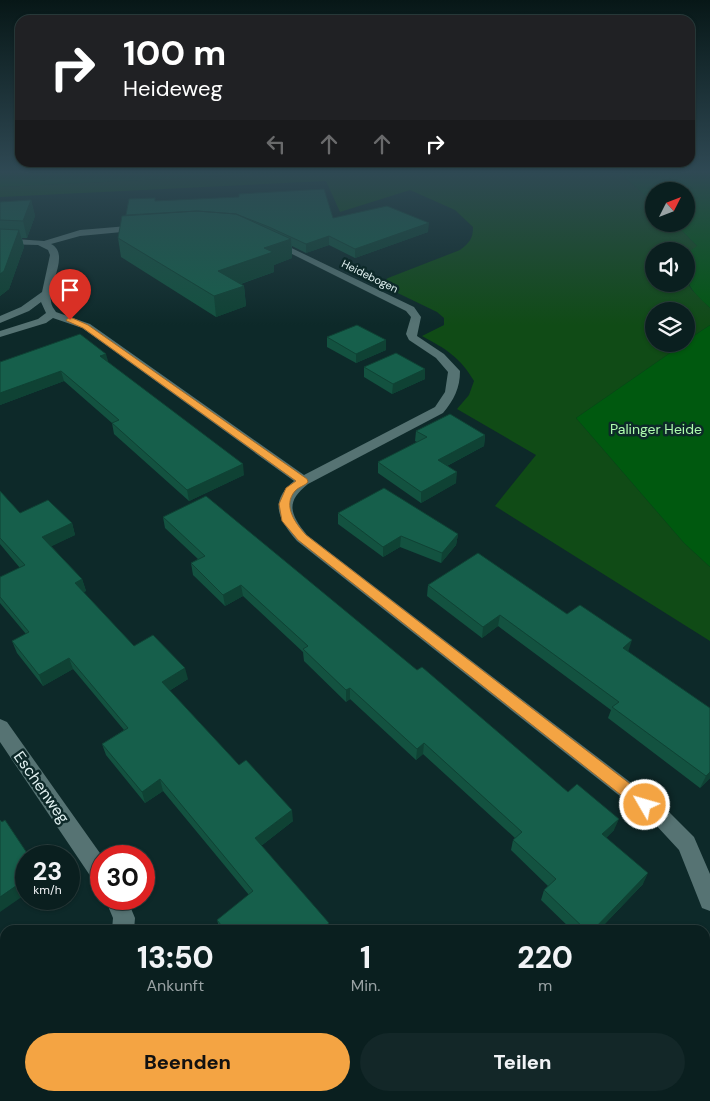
<!DOCTYPE html>
<html lang="de">
<head>
<meta charset="utf-8">
<style>
	body { margin:0; font-family:"DM Sans",sans-serif; background:#132728; color:#f1f3f6; height:100vh; display:flex; flex-direction:column; font-size:19px; white-space:nowrap }
	* { box-sizing:border-box; margin:0 }
	p { font-size:16px; color:#99a2a4 }
	.icon { flex:none; width:28px; height:28px; fill:none; stroke:currentColor; stroke-width:2; stroke-linecap:round; stroke-linejoin:round }
	.map { position:relative; flex:1; overflow:hidden }
	.sheet { position:absolute; left:0px; top:925px; width:710px; height:176px; display:flex; flex-direction:column; background:#0a1f1f; border-radius:15px 15px 0 0; box-shadow:0 1px 4px #0004,0 0 0 1px #2a3d3d }
	.sheet>* { flex:none }
	.top-card { position:absolute; left:15px; top:15px; width:680px; height:152px; border-radius:15px; box-shadow:0 1px 4px #0004,0 0 0 1px #2a3d3d; background:#202124; color:#fff; overflow:hidden }
	.needle { width:32px; rotate:48deg }
	.fabs { position:absolute; left:645px; top:182px; display:grid; gap:10px }
	.fabs a { display:grid; place-items:center; width:50px; height:50px; border-radius:50%; background:#0a1f1f; box-shadow:0 1px 4px #0004,0 0 0 1px #2a3d3d; font-size:25px }
	.speed { position:absolute; left:15px; top:845px; display:flex; gap:10px; font-size:25px; font-weight:700; text-align:center }
	.speed>* { display:grid; place-content:center; width:65px; height:65px; border-radius:50%; background:#0a1f1f; box-shadow:0 1px 4px #0004,0 0 0 1px #2a3d3d; line-height:1 }
	.speed small { font-size:12px; font-weight:400 }
	.speed .limit { border:8px solid #d22; background:#fff; color:#111 }
	.pin { position:absolute; display:grid; place-items:center; width:42px; height:42px; color:#fff; margin:-51px -21px; border-radius:50% 50% 50% 0; rotate:-45deg; box-shadow:0 0 5px #0007 }
	.pin .icon { rotate:45deg }
	.me { position:absolute; width:55px; margin:-28px; rotate:308deg; stroke-linejoin:round; filter:drop-shadow(0 0 4px #0008) }
	.turn { display:flex; align-items:center; gap:18px; height:105px; padding:0 25px; font-size:22px }
	.turn .icon { width:65px; height:65px; stroke-width:2.5 }
	.turn b { display:block; font-size:35px; line-height:42px }
	.lanes { display:flex; align-items:center; height:48px; padding:0 25px; background:#0003; justify-content:center; gap:25px; direction:ltr }
	.lanes .off { opacity:.35 }
	.eta { display:flex; justify-content:space-evenly; align-items:center; height:85px; text-align:center }
	.eta b { font-size:30px; font-weight:800; line-height:35px }
	.primary-button { display:flex; gap:10px; margin-top:auto; padding:10px 25px }
	.primary-button a { flex:1; height:58px; border-radius:30px; background:#f4a443; color:#111; font-size:20px; font-weight:800; line-height:58px; text-align:center }
	.primary-button a+a { background:#132728; color:#f1f3f6 }
	.map>svg:first-child { display:block }
</style>
</head>
<body>
<div class="map">
<svg width="710" height="1101" viewBox="0 0 710 1101">
	<rect width="100%" height="100%" fill="#0d2929"/>
	<!-- green -->
	<path fill="#104b16" d="M 326,171 L 617,171 L 654,203 L 654,224 L 675,224 L 698,247 L 686,254 L 686,251 L 654,251 L 654,284 L 686,284 L 686,281 L 692,290 L 710,308 L 710,325 L 686,341 L 686,311 L 654,311 L 654,344 L 683,344 L 576,418 L 684,543 L 710,567 L 710,641 L 495,506 L 536,455 L 457,409 L 469,395 L 474,381 C 460,357 446,349 422,336 L 444,325 L 444,318 L 437,312 L 379,284 L 388,278 L 460,250 C 469,243 473,239 473,227 L 455,210 L 410,190 L 340,212 L 326,181 L 0,197 L 0,187 Z"/>
	<!-- forest -->
	<path fill="#00590f" d="M 0,171 L 326,171 L 0,187 Z
		M 617,171 L 710,171 L 710,308 C 687,286 686,286 686,254 L 697,246 L 675,224 L 686,224 L 686,191 L 654,191 L 654,203 Z
		M 710,325 L 710,567 L 684,543 L 576,418 L 683,344 L 686,344 L 686,341 Z"/>
	<g fill="none" stroke-linecap="round" stroke-linejoin="round">
		<!-- street -->
		<path fill="#567373" fill-rule="evenodd" d="M 140,225 L 143,226 L 143,230 L 80,236 L 51,244 C 71,254 47,286 51,301 C 51,305 54,309 56,312 L 90,324 L 304,475 L 435,407 L 445,392 L 448,372 L 436,358 L 409,340 L 406,334 L 411,317 L 406,311 L 270,243 L 271,241 L 277,241 L 414,307 L 421,317 L 417,336 L 444,354 L 460,371 C 460,388 454,400 443,413 L 308,484 C 285,502 290,514 307,535 L 668,811 L 694,837 L 710,874 L 710,911 L 702,908 L 679,850 L 654,823 L 297,541 C 279,520 268,502 294,481 L 82,328 L 53,318 L 46,323 L 0,337 L 0,331 L 38,319 L 46,313 L 41,302 L 29,311 L 0,323 L 0,316 L 21,307 L 42,292 L 50,255 L 48,250 L 38,245 L 0,244 L 0,238 L 44,241 L 80,230 Z
			M 0,719 L 7,722 L 102,856 L 101,883 L 93,880 L 0,742 Z
			M 105,899 L 127,899 L 135,918 L 134,930 L 112,930 L 113,918 Z
			M 0,986 L 5,986 L 5,1010 L 0,1010 Z
			M 177,1096 L 204,1096 L 206,1101 L 179,1101 Z"/>
	</g>
	<!-- wall -->
	<path fill="#135240" d="M 31,200 L 35,216 L 27,238 L 22,238 L 24,247 L 9,289 L 0,296 L 0,202 Z
		M 155,201 L 333,218 L 428,232 L 355,258 L 329,245 L 306,253 L 292,246 L 292,258 L 274,265 L 274,272 L 241,284 L 244,286 L 246,306 L 216,317 L 121,257 L 118,238 L 126,215 Z
		M 327,337 L 386,350 L 356,363 L 327,347 Z
		M 0,362 L 108,362 L 244,475 L 189,501 L 114,434 L 112,423 L 64,381 L 0,405 Z
		M 364,367 L 425,369 L 425,379 L 392,394 L 364,377 Z
		M 416,431 L 485,435 L 484,446 L 447,466 L 456,483 L 421,503 L 378,473 L 378,462 L 417,442 L 415,441 Z
		M 0,491 L 20,513 L 72,523 L 75,535 L 51,546 L 82,579 L 86,591 L 83,592 L 134,646 L 188,679 L 169,691 L 239,765 L 293,821 L 261,846 L 329,930 L 220,930 L 217,920 L 249,895 L 163,791 L 145,803 L 106,755 L 102,744 L 124,730 L 73,669 L 43,686 L 17,653 L 12,641 L 26,634 L 0,603 L 0,577 L 20,568 L 0,544 Z
		M 338,513 L 458,534 L 456,545 L 441,563 L 400,547 L 383,557 L 338,524 Z
		M 163,517 L 417,670 L 614,830 L 606,838 L 643,884 L 599,930 L 572,930 L 541,900 L 544,890 L 548,886 L 511,850 L 513,840 L 515,838 L 423,754 L 416,760 L 350,699 L 346,702 L 304,661 L 303,652 L 243,596 L 225,606 L 193,575 L 191,563 L 198,559 L 165,528 Z
		M 428,585 L 567,614 L 628,651 L 710,778 L 700,788 L 608,718 L 611,710 L 498,626 L 482,638 L 427,596 Z
		M 498,1096 L 600,1096 L 600,1101 L 498,1101 Z
		M 681,1096 L 705,1096 L 710,1101 L 682,1101 Z
		M 331,1098 L 432,1101 L 331,1101 Z"/>
	<!-- shaded-wall -->
	<path fill="#0f4234" d="M 31,200 L 35,216 L 27,238 L 23,221 Z
		M 429,223 L 428,232 L 355,258 L 355,249 Z
		M 19,230 L 24,247 L 9,289 L 0,296 L 0,274 Z
		M 329,236 L 329,245 L 306,253 L 306,244 Z
		M 291,239 L 292,258 L 274,265 L 274,272 L 220,291 L 218,271 L 264,248 Z
		M 244,286 L 246,306 L 216,317 L 214,296 Z
		M 386,340 L 386,350 L 356,363 L 356,354 Z
		M 106,354 L 109,364 L 100,356 Z
		M 425,369 L 425,379 L 392,394 L 393,384 Z
		M 61,371 L 64,381 L 0,405 L 0,393 Z
		M 485,435 L 484,446 L 437,471 L 438,460 Z
		M 243,464 L 244,475 L 189,501 L 187,490 Z
		M 457,472 L 456,483 L 421,503 L 421,492 Z
		M 72,523 L 75,535 L 46,549 L 42,537 Z
		M 458,534 L 456,545 L 441,563 L 442,553 Z
		M 401,536 L 400,547 L 383,557 L 383,547 Z
		M 82,579 L 86,591 L 78,595 L 75,583 Z
		M 241,585 L 243,596 L 225,606 L 223,595 Z
		M 500,615 L 498,626 L 482,638 L 483,627 Z
		M 632,640 L 628,652 L 623,648 Z
		M 69,658 L 73,669 L 43,686 L 39,675 Z
		M 185,668 L 188,679 L 164,694 L 162,682 Z
		M 350,688 L 350,699 L 346,702 L 346,690 Z
		M 424,743 L 423,754 L 416,760 L 417,749 Z
		M 710,772 L 710,778 L 700,788 L 706,776 Z
		M 160,779 L 163,791 L 145,803 L 142,792 Z
		M 292,810 L 293,821 L 257,849 L 255,838 Z
		M 619,819 L 614,830 L 598,845 L 602,834 Z
		M 648,873 L 643,884 L 599,930 L 593,930 Z
		M 26,879 L 26,894 L 0,912 L 0,897 Z
		M 329,923 L 329,930 L 321,930 Z
		M 59,1096 L 68,1096 L 67,1101 L 58,1101 Z"/>
	<!-- building -->
	<path fill="#165f4b" stroke="#0f4234" d="M 324,189 L 333,218 L 387,206 L 429,223 L 355,249 L 329,236 L 306,244 L 269,227 L 236,214 L 197,211 L 126,215 L 129,199 L 155,198 L 155,201 L 239,197 L 239,194 Z
		M 31,200 L 23,221 L 0,220 L 0,202 Z
		M 197,211 L 236,214 L 291,239 L 264,248 L 273,252 L 218,271 L 244,286 L 214,296 L 118,238 L 122,216 Z
		M 0,229 L 19,230 L 4,271 L 0,274 Z
		M 357,325 L 386,340 L 356,354 L 327,337 Z
		M 80,334 L 106,354 L 100,356 L 243,464 L 187,490 L 112,423 L 119,420 L 61,371 L 0,393 L 0,362 Z
		M 396,353 L 425,369 L 393,384 L 364,367 Z
		M 450,414 L 485,435 L 438,460 L 457,472 L 421,492 L 378,462 L 427,437 L 416,431 Z
		M 384,488 L 458,534 L 442,553 L 401,536 L 383,547 L 338,513 Z
		M 0,491 L 20,513 L 48,500 L 72,523 L 42,537 L 82,579 L 75,583 L 134,646 L 153,635 L 185,668 L 162,682 L 239,765 L 246,760 L 292,810 L 255,838 L 329,923 L 321,930 L 225,930 L 217,920 L 253,891 L 160,779 L 142,792 L 102,744 L 128,728 L 69,658 L 39,675 L 12,641 L 29,632 L 0,597 L 0,577 L 25,565 L 0,538 Z
		M 206,496 L 417,670 L 422,667 L 568,792 L 577,784 L 619,819 L 602,834 L 648,873 L 593,930 L 586,930 L 544,890 L 556,879 L 513,840 L 522,832 L 424,743 L 417,749 L 350,688 L 346,690 L 303,649 L 308,646 L 241,585 L 223,595 L 191,563 L 205,556 L 163,517 Z
		M 478,553 L 567,614 L 580,605 L 632,640 L 623,648 L 710,708 L 710,772 L 706,776 L 612,707 L 619,702 L 500,615 L 483,627 L 428,585 Z
		M 0,820 L 2,822 L 5,820 L 29,856 L 26,856 L 26,879 L 0,897 Z
		M 705,1046 L 710,1047 L 710,1101 L 690,1101 L 689,1096 L 705,1096 Z
		M 0,1070 L 5,1071 L 5,1096 L 59,1096 L 58,1101 L 0,1101 Z
		M 331,1096 L 432,1096 L 432,1101 L 353,1101 L 331,1098 Z
		M 501,1096 L 600,1096 L 600,1101 L 501,1101 Z"/>
	<!-- sky -->
	<linearGradient id="sky" x2="0" y2="1"><stop stop-color="#071717"/><stop offset="0.53" stop-color="#2f4954"/><stop offset="1" stop-color="#2f4954" stop-opacity="0"/></linearGradient>
	<rect width="710" height="325" fill="url(#sky)"/>
	<!-- route -->
	<path fill="#f4a443" stroke="#9f6b2c" d="M 70,317 L 88,325 L 307,479 L 308,482 C 305,486 298,487 295,491 C 282,506 296,524 306,535 L 651,800 L 653,805 L 651,810 L 645,812 L 640,810 L 298,540 L 282,521 L 279,504 L 286,488 L 296,481 L 83,328 L 67,321 L 66,320 Z"/>
	<g text-anchor="middle" stroke-width="5" stroke-linejoin="round" paint-order="stroke">
		<!-- far-street labels -->
		<g font-size="11" fill="#e1f1f1" stroke="#0d2929">
			<text transform="translate(370 276) rotate(26)" y="4">Heidebogen</text>
		</g>
		<!-- park labels -->
		<g font-size="14" fill="#affbae" stroke="#0d2929">
			<text x="656" y="434">Palinger Heide</text>
		</g>
		<!-- near-street labels -->
		<g font-size="16" fill="#e1f1f1" stroke="#0d2929">
			<text transform="translate(42 787) rotate(55)" y="6">Eschenweg</text>
		</g>
	</g>
</svg>
<div class="fabs">
<a><svg class="needle" viewBox="-14 -14 28 28"><path d="M0-13l5 13h-10z" fill="#e53935"/><path d="M0 13l5-13h-10z" fill="#99a2a4"/></svg></a>
<a><svg class="icon" aria-label="sound" viewBox="0 0 24 24"><path d="M4 9h4l5-4v14l-5-4H4zM17 9q2 3 0 6"/></svg></a>
<a><svg class="icon" aria-label="layers" viewBox="0 0 24 24"><path d="M12 4l9 5-9 5-9-5zM3 14l9 5 9-5"/></svg></a>
</div>
<div class="speed"><div>23<small>km/h</small></div><div class="limit">30</div></div>
<div class="pin" style="left:70px;top:320px;background:#d93025"><svg class="icon" aria-label="arrive" viewBox="0 0 24 24"><path d="M6 21V4h12l-3 4 3 4H6"/></svg></div>
<svg class="me" style="left:645px;top:805px" viewBox="-20 -20 40 40"><circle r="17" fill="#f4a443" stroke="#fff" stroke-width="3"/><path d="M0-11L8 9 0 5-8 9z" fill="#fff"/></svg>
<div class="top-card">
<div class="turn"><svg class="icon" aria-label="right" viewBox="0 0 24 24"><path d="M7 20v-9h11M14 6l5 5-5 5"/></svg><div><b>100 m</b>Heideweg</div></div>
<div class="lanes"><svg class="icon off" aria-label="left" viewBox="0 0 24 24"><path d="M17 20v-9H6M10 6l-5 5 5 5"/></svg><svg class="icon off" aria-label="ahead" viewBox="0 0 24 24"><path d="M12 20V5M6 11l6-6 6 6"/></svg><svg class="icon off" aria-label="ahead" viewBox="0 0 24 24"><path d="M12 20V5M6 11l6-6 6 6"/></svg><svg class="icon" aria-label="right" viewBox="0 0 24 24"><path d="M7 20v-9h11M14 6l5 5-5 5"/></svg></div>
</div>
<section class="sheet">
<div class="eta">
<div><b>13:50</b><p>Ankunft</p></div>
<div><b>1</b><p>Min.</p></div>
<div><b>220</b><p>m</p></div>
</div>
<div class="primary-button"><a>Beenden</a><a>Teilen</a></div>
</section>
</div>
</body>
</html>
